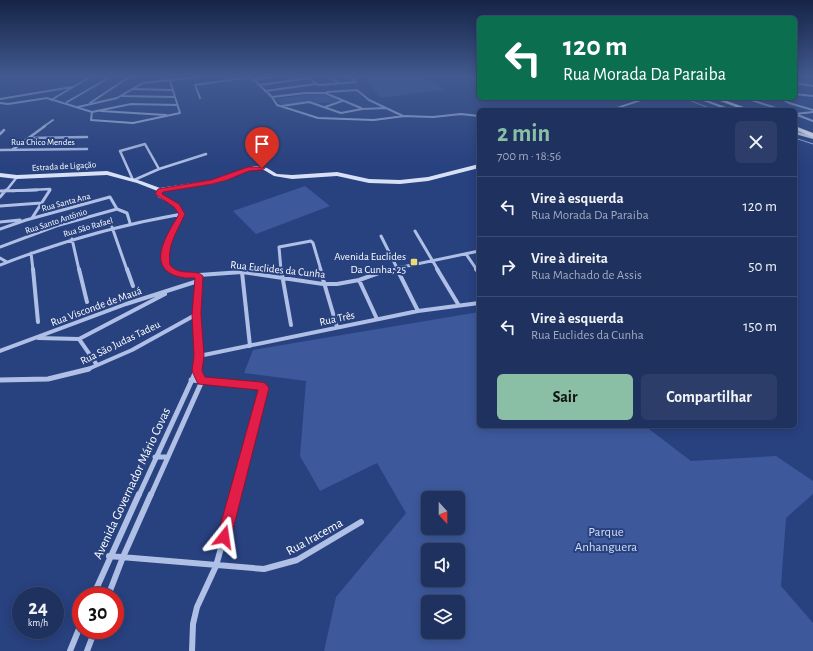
<!DOCTYPE html>
<html lang="pt">
<head>
<meta charset="utf-8">
<style>
	body { margin:0; font-family:"Alegreya Sans",sans-serif; background:#2b3d68; color:#f1f3f6; height:100vh; display:flex; flex-direction:column; font-size:15px; white-space:nowrap }
	* { box-sizing:border-box; margin:0 }
	p { font-size:13px; color:#a1a9bd }
	.icon { flex:none; width:22px; height:22px; fill:none; stroke:currentColor; stroke-width:2; stroke-linecap:round; stroke-linejoin:round }
	.map { position:relative; flex:1; overflow:hidden }
	.drawer { position:absolute; left:477px; top:108px; width:320px; height:320px; display:flex; flex-direction:column; background:#1e315f; border-radius:6px; box-shadow:0 2px 10px #0003,0 0 0 1px #3c4c74 }
	.drawer>* { flex:none }
	.banner { position:absolute; left:477px; top:16px; width:320px; height:84px; border-radius:6px; box-shadow:0 2px 10px #0003,0 0 0 1px #3c4c74; background:#0b6e4f; color:#fff; overflow:hidden }
	.needle { width:26px; rotate:159deg }
	.tools { position:absolute; left:421px; top:491px; display:grid; gap:8px }
	.tools a { display:grid; place-items:center; width:44px; height:44px; border-radius:6px; background:#1e315f; box-shadow:0 2px 10px #0003,0 0 0 1px #3c4c74; font-size:20px }
	.speed { position:absolute; left:12px; top:587px; display:flex; gap:8px; font-size:20px; font-weight:700; text-align:center }
	.speed>* { display:grid; place-content:center; width:52px; height:52px; border-radius:50%; background:#1e315f; box-shadow:0 2px 10px #0003,0 0 0 1px #3c4c74; line-height:1 }
	.speed small { font-size:10px; font-weight:400 }
	.speed .limit { border:6px solid #d22; background:#fff; color:#111 }
	.pin { position:absolute; display:grid; place-items:center; width:34px; height:34px; color:#fff; margin:-41px -17px; border-radius:50% 50% 50% 0; rotate:-45deg; box-shadow:0 0 4px #0007 }
	.pin .icon { rotate:45deg }
	.me { position:absolute; width:44px; margin:-22px; rotate:15deg; stroke-linejoin:round; filter:drop-shadow(0 0 3px #0008) }
	.turn { display:flex; align-items:center; gap:14px; height:84px; padding:0 20px; font-size:18px }
	.turn .icon { width:52px; height:52px; stroke-width:2.5 }
	.turn b { display:block; font-size:28px; line-height:34px }
	.round { display:grid; place-items:center; flex:none; width:42px; height:42px; border-radius:6px; background:#2b3d68 }
	.overview { display:flex; align-items:center; justify-content:space-between; height:68px; padding:0 20px }
	h1 { font-size:24px; font-weight:700; line-height:30px; color:#8abfa5 }
	.button { display:flex; gap:8px; margin-top:auto; padding:8px 20px }
	.button a { flex:1; height:46px; border-radius:6px; background:#8abfa5; color:#111; font-size:16px; font-weight:700; line-height:46px; text-align:center }
	.button a+a { background:#2b3d68; color:#f1f3f6 }
	ul { padding:0; list-style:none }
	li { display:flex; align-items:center; gap:12px; height:60px; padding:0 20px; border-top:1px solid #3c4c74 }
	li div { flex:1 }
	li b { display:block; font-size:15px }
	li em { font-style:normal }
	.map>svg:first-child { display:block }
</style>
</head>
<body>
<div class="map">
<svg width="813" height="651" viewBox="0 0 813 651">
	<rect width="100%" height="100%" fill="#28417f"/>
	<!-- green -->
	<path fill="#3d599c" fill-rule="evenodd" d="M 360,76 L 419,76 L 445,89 L 381,98 L 366,80 Z
		M 323,94 L 338,100 L 331,103 C 324,101 322,104 316,103 C 304,102 294,103 282,105 L 276,99 L 304,95 Z
		M 305,186 L 330,206 L 256,234 L 233,211 Z
		M 479,312 L 479,426 L 645,426 L 691,461 L 776,456 L 813,481 L 813,494 L 786,518 L 781,586 L 813,623 L 813,651 L 324,651 L 336,597 L 406,513 L 377,463 L 320,491 L 300,456 L 306,381 L 244,373 L 253,350 ZM 428,498 L 458,498 L 458,528 L 428,528 ZM 428,550 L 458,550 L 458,580 L 428,580 ZM 428,602 L 458,602 L 458,632 L 428,632 Z"/>
	<g fill="none" stroke-linecap="round" stroke-linejoin="round">
		<!-- stream -->
		<path stroke="#a4b8e5" stroke-width="1" d="M 684,98 L 714,110
			M 795,138 L 813,144"/>
		<!-- street-far5 -->
		<path stroke="#afbfe5" stroke-width="2" d="M 250,76 L 272,97 L 277,105 L 318,118 L 374,120 L 404,116 L 433,117 L 461,114 L 479,116
			M 329,76 L 338,83
			M 349,76 L 356,82
			M 70,77 L 75,76
			M 309,77 L 316,84 L 320,85 L 356,82
			M 253,80 L 280,76
			M 795,83 L 813,86
			M 259,85 L 310,78
			M 132,89 L 173,90
			M 265,91 L 316,84
			M 327,92 L 357,90 L 369,100 L 403,116
			M 795,94 L 813,96
			M 122,96 L 175,97
			M 272,97 L 305,93 L 325,93 L 361,108
			M 200,98 L 195,85 L 251,77
			M 745,98 L 782,110
			M 780,98 L 789,103 L 813,110
			M 0,99 L 72,87
			M 51,100 L 92,76
			M 67,102 L 112,76
			M 0,103 L 8,104 L 47,98 L 92,112 L 91,120 L 133,123 L 180,113 L 170,81
			M 90,103 L 126,79 L 138,76
			M 282,106 L 309,102 L 341,113 L 362,109 L 386,108
			M 78,107 L 117,98 L 143,83 L 207,76
			M 325,107 L 342,101
			M 101,111 L 166,115
			M 92,112 L 131,104 L 177,105
			M 795,114 L 813,121
			M 795,114 L 813,112
			M 43,127 L 53,120"/>
		<!-- street-far4 -->
		<path stroke="#afbfe5" stroke-width="2.5" d="M 0,134 L 4,130
			M 29,138 L 87,137
			M 0,150 L 87,149
			M 12,150 L 45,126
			M 133,180 L 120,151 L 145,144 L 159,169 L 206,154
			M 134,180 L 159,169
			M 6,191 L 17,177
			M 12,191 L 50,189 L 49,191"/>
		<!-- street-far3 -->
		<path stroke="#afbfe5" stroke-width="3" d="M 160,190 L 159,196 L 176,205 L 182,214 C 174,233 159,248 168,269 L 170,270
			M 0,191 L 37,190
			M 0,197 L 6,190
			M 0,206 L 41,203
			M 32,218 L 50,190
			M 0,222 L 20,220
			M 112,227 L 127,270
			M 0,229 L 26,220 L 110,197 L 117,209 L 127,213 L 130,223
			M 415,231 L 438,270
			M 381,236 L 398,270
			M 72,239 L 79,270
			M 0,247 L 56,226 L 117,209
			M 31,253 L 33,270
			M 466,254 L 477,270
			M 0,258 L 7,262
			M 0,265 C 59,242 119,225 182,214
			M 281,270 L 279,247 L 311,241 L 313,243 L 321,270
			M 388,270 L 479,251"/>
		<!-- street-far2 -->
		<path stroke="#afbfe5" stroke-width="4" d="M 33,269 L 38,322
			M 79,269 L 87,302
			M 127,269 L 133,286
			M 168,269 L 185,276 L 242,272 L 323,284 L 337,284 L 359,280 L 390,269
			M 281,269 L 291,325
			M 320,269 L 337,327
			M 397,269 L 418,311
			M 437,269 L 458,304
			M 476,269 L 479,273
			M 242,272 L 250,346
			M 359,280 L 377,319
			M 38,338 L 79,339 L 165,294
			M 79,339 L 97,365
			M 0,351 L 126,304 L 198,281
			M 199,356 L 418,311 L 479,303
			M 86,370 L 132,350 L 197,314
			M 197,370 L 199,356 L 197,314 L 199,276"/>
		<!-- street-far1 -->
		<path stroke="#afbfe5" stroke-width="5" d="M 0,380 L 48,379 L 89,369
			M 191,380 L 261,386 L 264,390 L 235,495
			M 155,457 L 167,457
			M 139,495 L 197,369
			M 151,495 L 202,381 L 197,371"/>
		<!-- street -->
		<path stroke="#afbfe5" stroke-width="6" d="M 109,556 L 264,569 L 297,560 L 361,522
			M 93,596 L 139,494
			M 108,596 L 123,557 L 151,494
			M 70,651 L 81,624
			M 87,651 L 95,630
			M 192,651 L 193,624 L 197,607 L 216,566 L 236,494"/>
		<!-- secondary -->
		<path fill="#d8e0f5" fill-rule="evenodd" d="M 644,98 L 650,98 L 614,110 L 608,110 Z
			M 695,98 L 701,98 L 734,110 L 728,110 Z
			M 795,131 L 813,136 L 813,139 L 795,134 Z
			M 479,164 L 479,168 L 428,181 L 400,184 L 369,183 L 337,176 L 292,179 L 274,176 L 264,170 L 249,170 L 227,180 L 212,184 L 160,192 L 137,183 L 107,175 L 17,179 L 0,177 L 0,173 L 17,175 L 107,171 L 141,181 L 160,188 L 212,180 L 223,178 L 246,168 L 256,166 L 267,168 L 277,174 L 292,175 L 337,172 L 369,179 L 400,180 L 428,177 Z"/>
		<!-- highway -->
		<path fill="#fff" fill-rule="evenodd" d="M 712,98 L 719,98 L 752,110 L 744,110 Z
			M 795,126 L 813,133 L 813,137 L 795,130 Z"/>
	</g>
	<!-- sky -->
	<linearGradient id="sky" x2="0" y2="1"><stop stop-color="#162446"/><stop offset="0.46" stop-color="#425a90"/><stop offset="1" stop-color="#425a90" stop-opacity="0"/></linearGradient>
	<rect width="813" height="167" fill="url(#sky)"/>
	<!-- route -->
	<path fill="#e11d48" stroke="#92132f" d="M 248,167 L 262,167 L 265,168 L 262,170 L 249,171 L 227,180 L 212,184 L 163,192 L 162,194 L 179,204 L 185,214 C 177,232 167,245 170,265 C 180,277 195,268 203,276 L 201,314 L 204,356 L 202,371 L 205,377 L 261,382 L 265,383 L 269,388 L 231,537 L 229,542 L 224,544 L 219,542 L 217,537 L 258,390 L 198,384 L 192,371 L 194,356 L 192,314 L 195,278 C 189,278 182,278 176,276 C 145,265 169,232 179,214 L 174,207 L 155,194 L 158,189 L 211,180 Z"/>
	<!-- markers -->
	<rect fill="#ecdc76" stroke="#28417f" stroke-width="1.5" x="410" y="258" width="8" height="8" rx="2"/>
	<g text-anchor="middle" stroke-width="4" stroke-linejoin="round" paint-order="stroke">
		<!-- far-street labels -->
		<g font-size="9" fill="#fff" stroke="#28417f">
			<text x="43" y="145">Rua Chico Mendes</text>
			<text transform="translate(64 166) rotate(-3)" y="3">Estrada de Ligação</text>
			<text transform="translate(66 202) rotate(-15)" y="3">Rua Santa Ana</text>
			<text transform="translate(56 221) rotate(-18)" y="3">Rua Santo Antônio</text>
			<text transform="translate(88 227) rotate(-16)" y="3">Rua São Rafael</text>
		</g>
		<!-- poi labels -->
		<g font-size="11" fill="#fff" stroke="#28417f" text-anchor="end">
			<text x="406" y="260">Avenida Euclides<tspan x="406" dy="13">Da Cunha, 25</tspan></text>
		</g>
		<!-- street labels -->
		<g font-size="11" fill="#fff" stroke="#28417f">
			<text transform="translate(278 269) rotate(6)" y="4">Rua Euclides da Cunha</text>
			<text transform="translate(96 306) rotate(-20)" y="4">Rua Visconde de Mauá</text>
			<text transform="translate(337 318) rotate(-12)" y="4">Rua Três</text>
			<text transform="translate(120 342) rotate(-26)" y="4">Rua São Judas Tadeu</text>
		</g>
		<!-- near-street labels -->
		<g font-size="13" fill="#fff" stroke="#28417f">
			<text transform="translate(131 483) rotate(-65)" y="5">Avenida Governador Mário Covas</text>
			<text transform="translate(314 536) rotate(-29)" y="5">Rua Iracema</text>
		</g>
		<!-- near-park labels -->
		<g font-size="13" fill="#d2dcf4" stroke="#28417f">
			<text x="606" y="536">Parque<tspan x="606" dy="15">Anhanguera</tspan></text>
		</g>
	</g>
</svg>
<div class="tools">
<a><svg class="needle" viewBox="-14 -14 28 28"><path d="M0-13l5 13h-10z" fill="#e53935"/><path d="M0 13l5-13h-10z" fill="#a1a9bd"/></svg></a>
<a><svg class="icon" aria-label="sound" viewBox="0 0 24 24"><path d="M4 9h4l5-4v14l-5-4H4zM17 9q2 3 0 6"/></svg></a>
<a><svg class="icon" aria-label="layers" viewBox="0 0 24 24"><path d="M12 4l9 5-9 5-9-5zM3 14l9 5 9-5"/></svg></a>
</div>
<div class="speed"><div>24<small>km/h</small></div><div class="limit">30</div></div>
<div class="pin" style="left:262px;top:168px;background:#d93025"><svg class="icon" aria-label="arrive" viewBox="0 0 24 24"><path d="M6 21V4h12l-3 4 3 4H6"/></svg></div>
<svg class="me" style="left:224px;top:537px" viewBox="-20 -20 40 40"><path d="M0-17L14 15 0 8-14 15z" fill="#e11d48" stroke="#fff" stroke-width="4"/></svg>
<div class="banner">
<div class="turn"><svg class="icon" aria-label="left" viewBox="0 0 24 24"><path d="M17 20v-9H6M10 6l-5 5 5 5"/></svg><div><b>120 m</b>Rua Morada Da Paraiba</div></div>
</div>
<section class="drawer">
<div class="overview"><div><h1>2 min</h1><p>700 m · 18:56</p></div><a class="round"><svg class="icon" aria-label="close" viewBox="0 0 24 24"><path d="M6 6l12 12M18 6L6 18"/></svg></a></div>
<ul>
<li><svg class="icon" aria-label="left" viewBox="0 0 24 24"><path d="M17 20v-9H6M10 6l-5 5 5 5"/></svg><div><b>Vire à esquerda</b><p>Rua Morada Da Paraiba</p></div><em>120 m</em></li>
<li><svg class="icon" aria-label="right" viewBox="0 0 24 24"><path d="M7 20v-9h11M14 6l5 5-5 5"/></svg><div><b>Vire à direita</b><p>Rua Machado de Assis</p></div><em>50 m</em></li>
<li><svg class="icon" aria-label="left" viewBox="0 0 24 24"><path d="M17 20v-9H6M10 6l-5 5 5 5"/></svg><div><b>Vire à esquerda</b><p>Rua Euclides da Cunha</p></div><em>150 m</em></li>
</ul>
<div class="button"><a>Sair</a><a>Compartilhar</a></div>
</section>
</div>
</body>
</html>
